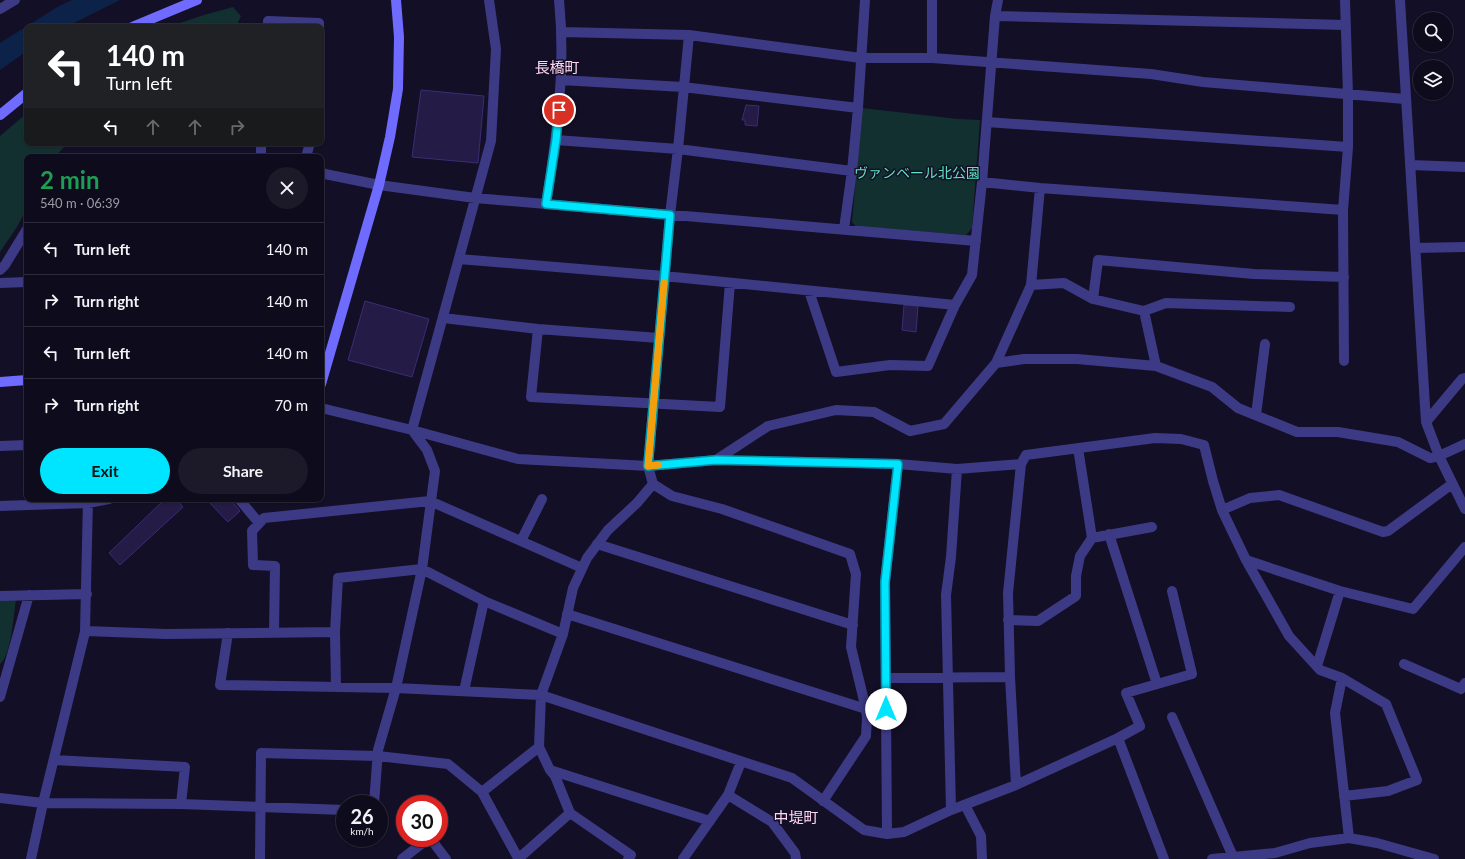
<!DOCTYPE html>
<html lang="en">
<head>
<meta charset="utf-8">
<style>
	body { margin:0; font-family:Lato,"Noto Sans JP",sans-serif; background:#1c1929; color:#f1f3f6; height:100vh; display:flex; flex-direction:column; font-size:15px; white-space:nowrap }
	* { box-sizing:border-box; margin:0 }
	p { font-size:13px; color:#9b9ba3 }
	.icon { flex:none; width:22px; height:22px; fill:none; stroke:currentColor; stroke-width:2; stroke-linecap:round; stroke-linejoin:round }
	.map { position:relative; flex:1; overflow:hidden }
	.sheet { position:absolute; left:24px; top:154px; width:300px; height:348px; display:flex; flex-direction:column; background:#0e0b1c; border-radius:8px; box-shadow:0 1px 3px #0004,0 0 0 1px #2e2b3b }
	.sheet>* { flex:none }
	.hud { position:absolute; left:24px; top:24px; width:300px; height:122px; border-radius:8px; box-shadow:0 1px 3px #0004,0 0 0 1px #2e2b3b; background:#202124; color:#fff; overflow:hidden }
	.buttons { position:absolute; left:1413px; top:12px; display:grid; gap:8px }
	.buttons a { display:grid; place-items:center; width:40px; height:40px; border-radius:50%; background:#0e0b1c; box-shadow:0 1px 3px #0004,0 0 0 1px #2e2b3b; font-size:20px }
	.speed { position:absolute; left:336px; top:795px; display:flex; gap:8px; font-size:20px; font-weight:700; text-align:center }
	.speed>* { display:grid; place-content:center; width:52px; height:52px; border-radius:50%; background:#0e0b1c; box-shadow:0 1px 3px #0004,0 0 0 1px #2e2b3b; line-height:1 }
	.speed small { font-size:10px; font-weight:400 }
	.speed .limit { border:6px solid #d22; background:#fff; color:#111 }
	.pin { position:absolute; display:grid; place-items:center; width:34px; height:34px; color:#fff; margin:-17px; border:2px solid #fff; border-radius:50%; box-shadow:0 1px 4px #0007 }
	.me { position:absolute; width:44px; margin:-22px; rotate:0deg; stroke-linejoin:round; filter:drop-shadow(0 0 3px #0008) }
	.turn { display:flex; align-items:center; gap:14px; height:84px; padding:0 16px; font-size:18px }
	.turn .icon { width:52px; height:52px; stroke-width:2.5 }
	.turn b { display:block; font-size:28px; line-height:34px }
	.lanes { display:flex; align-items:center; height:38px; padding:0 16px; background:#0003; justify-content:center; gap:20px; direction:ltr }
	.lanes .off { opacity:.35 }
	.round { display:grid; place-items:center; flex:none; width:42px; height:42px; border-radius:21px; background:#1c1929 }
	.head { display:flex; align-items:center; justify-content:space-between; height:68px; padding:0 16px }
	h1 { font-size:24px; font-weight:700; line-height:30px; color:#1e9e55 }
	.cta { display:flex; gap:8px; margin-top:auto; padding:8px 16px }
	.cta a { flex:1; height:46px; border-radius:24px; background:#00e5ff; color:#111; font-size:16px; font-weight:700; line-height:46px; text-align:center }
	.cta a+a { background:#1c1929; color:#f1f3f6 }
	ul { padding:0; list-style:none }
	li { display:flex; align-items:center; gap:12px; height:52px; padding:0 16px; border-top:1px solid #2e2b3b }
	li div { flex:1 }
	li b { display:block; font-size:15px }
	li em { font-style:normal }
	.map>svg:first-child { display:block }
</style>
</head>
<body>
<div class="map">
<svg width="1465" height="859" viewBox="0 0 1465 859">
	<rect width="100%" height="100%" fill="#130f26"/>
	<!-- green -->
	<path fill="#12302f" d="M 233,7 L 241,16 L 236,27 L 168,27 L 204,15 Z
		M 862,108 L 958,119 L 980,120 L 972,228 L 966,235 L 866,227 L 856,227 L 852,222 Z
		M 27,113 L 27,143 L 69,143 L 62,149 L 56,157 L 27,157 L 27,208 L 17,227 L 0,252 L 0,136 Z
		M 0,599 L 16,599 C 14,613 11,657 0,664 Z"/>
	<!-- water -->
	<path fill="#0c2248" d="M 72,0 L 120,0 L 66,27 L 27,27 L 27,51 L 0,70 L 0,43 L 59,6 Z"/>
	<!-- building -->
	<path fill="#241b47" stroke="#3b2d73" d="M 421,90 L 484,96 L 478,163 L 412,157 Z
		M 746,105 L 759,106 L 757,126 L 745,125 L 745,120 L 742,120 Z
		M 365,301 L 429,319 L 412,377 L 348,360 Z
		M 904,305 L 918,306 L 916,332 L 902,330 Z
		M 165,499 L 176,499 L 183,507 L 120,565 L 109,553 Z
		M 206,499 L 230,499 L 240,511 L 228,522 Z"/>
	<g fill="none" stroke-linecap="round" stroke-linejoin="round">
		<!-- street -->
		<path stroke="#3d3a85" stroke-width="10" d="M 1400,0 L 1426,422 L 1439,456 L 1465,444
			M 0,9 L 15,0
			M 995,16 L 1345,25
			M 268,27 L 268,21 L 319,23 L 319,27
			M 562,32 L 689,35 L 861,58 L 932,58 L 1151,74 L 1203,82 L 1405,99
			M 689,35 L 678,149 L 670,215 L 648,466 L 653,484 L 672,496 L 722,509 L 850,554 L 856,574 L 851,647 L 866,709 L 867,718 L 866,736 L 823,801
			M 932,58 L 932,0
			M 561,80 L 683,87 L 858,108
			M 987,122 L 1348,147
			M 556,140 L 678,149 L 852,171
			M 261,157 L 261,143
			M 306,157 L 310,143
			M 1410,165 L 1465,167
			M 321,172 L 325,174 L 379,185 L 475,198 L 976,241
			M 982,182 L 1040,188 L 1343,210
			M 546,204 C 557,136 566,69 559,0
			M 844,229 L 852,171 L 858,108 L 865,0
			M 1415,248 L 1465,247
			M 459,259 L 664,276 L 955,305
			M 0,270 L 5,265 L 27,229
			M 0,283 L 27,282
			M 1031,285 L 1040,188
			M 809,291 L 836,372 L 890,365 L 928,366 L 955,305 L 972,275 L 982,182 L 995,16 L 998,0
			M 1093,299 L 1098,260 L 1254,274 L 1344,277
			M 1144,311 L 1166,303 L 1290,307
			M 443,318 L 538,329 L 659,338
			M 538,329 L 531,397 L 720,407 L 730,283
			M 1344,361 L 1343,210 L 1348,147 L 1348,95 L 1345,0
			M 996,363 L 1024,359 L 1077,359 L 1156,366
			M 321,408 L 412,430 L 518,459 L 648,466 L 716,460 L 768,426 L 836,410 L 874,412 L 910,431 L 944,424 L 996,363 L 1031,285 L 1064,283 L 1093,299 L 1144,311 L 1156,366 L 1212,387 L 1238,408 L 1297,432 L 1338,432 L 1398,442 L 1430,458 L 1439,456 L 1465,509
			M 1256,415 L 1265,344
			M 1426,422 L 1462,379 L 1465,378
			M 0,446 L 27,445
			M 1078,448 L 1092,538 L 1152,527
			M 716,460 L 898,464 L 957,469 L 1021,464
			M 239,499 L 259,523
			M 0,506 L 88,503 L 109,499
			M 1222,510 L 1250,498 L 1279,495 L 1383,532 L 1388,531 L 1452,484
			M 1109,534 L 1157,684
			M 521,541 L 542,499
			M 597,544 L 853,625
			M 1246,560 L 1340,591 L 1413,609 L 1465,547
			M 0,596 L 87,594
			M 567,614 L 866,709
			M 1008,620 L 1038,621 L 1076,596 L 1076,576 L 1080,556 L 1092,538
			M 86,631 L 166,634 L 335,632 L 338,578 L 422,569 L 484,601 L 563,634
			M 335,632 L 336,687
			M 228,633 L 220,685 L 396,688 L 541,695 L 792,778 L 864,830 L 887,834 L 904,832 L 951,810 L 1016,785 L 1118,738 L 1164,859
			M 274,633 L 275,566 L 253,565 L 252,531 L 264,518 L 430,501 L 582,568
			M 1404,664 L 1461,689 L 1465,683
			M 1317,666 L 1340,591
			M 886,678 L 1010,677
			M 1342,678 L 1386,704 L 1417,780 L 1388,791 L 1344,796
			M 464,691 L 484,601
			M 0,697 L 29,595
			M 1172,717 L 1234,859
			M 1118,738 L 1140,726 L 1126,693 L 1192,674 L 1172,591
			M 54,760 L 185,767 L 181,804
			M 741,762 L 728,795 L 772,822 L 795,853 L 796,859
			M 550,770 L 710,821
			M 1016,785 L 1010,677 L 1008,593 L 1021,464 L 1026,455 L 1155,438 L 1181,439 L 1204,445 L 1213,481 L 1222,510 L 1246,560 L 1289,636 L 1320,670 L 1342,678 L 1335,713 L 1349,838
			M 482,792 L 539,747
			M 0,798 L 43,803 L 181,804 L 345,810
			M 374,804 L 378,750 L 396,688 L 422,569 L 435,471 L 427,450 L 412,430 L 491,141 L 496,49 L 489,0
			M 965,805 L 981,836 L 982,859
			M 951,810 L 946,595 L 951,557 L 957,469
			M 570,813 L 631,855 L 628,859
			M 887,834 L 885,582 L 898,464
			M 430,838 L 446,859
			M 31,859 L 43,803 L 85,632 L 88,499
			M 260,859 L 261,753 L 378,756 L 448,764 L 482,792 L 518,858
			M 402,859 L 429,838
			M 518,859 L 570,813 L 555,776 L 550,770 L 539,747 L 541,695 L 563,634 L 573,588 L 587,558 L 608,530 L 637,503 L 653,484
			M 683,859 L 728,795
			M 1212,859 L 1275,853 L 1310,843 L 1349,838 L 1377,843 L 1434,859"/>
		<!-- secondary -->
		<path stroke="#6f6bff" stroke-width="10" d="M 132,27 L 197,0
			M 0,115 L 27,93
			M 0,382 L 27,380
			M 321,384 L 379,185 L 390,137 L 398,89 L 399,37 L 396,0"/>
	</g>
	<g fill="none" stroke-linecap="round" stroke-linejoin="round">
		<!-- route casing -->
		<g stroke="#0095a6" stroke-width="10">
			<path id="route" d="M 559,110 L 556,140 L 546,204 L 670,215 L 648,466 L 716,460 L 898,464 L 885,582 L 886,709"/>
		</g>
		<!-- route -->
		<use href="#route" stroke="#00e5ff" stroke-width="7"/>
		<!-- slow -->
		<path stroke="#f59e0b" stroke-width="7" d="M 658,465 L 648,466 L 664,283"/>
	</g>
	<g text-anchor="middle" stroke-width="3" stroke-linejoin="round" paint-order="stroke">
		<!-- park labels -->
		<g font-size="14" fill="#5fe0c0" stroke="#130f26">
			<text x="917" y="178">ヴァンベール北公園</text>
		</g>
		<!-- neighbourhood labels -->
		<g font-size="15" fill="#ffd6f0" stroke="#130f26">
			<text x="557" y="73">長橋町</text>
			<text x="796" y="823">中堤町</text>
		</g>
	</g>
</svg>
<div class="buttons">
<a><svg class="icon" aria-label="search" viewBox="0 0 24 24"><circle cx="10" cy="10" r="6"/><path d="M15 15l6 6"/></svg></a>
<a><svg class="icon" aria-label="layers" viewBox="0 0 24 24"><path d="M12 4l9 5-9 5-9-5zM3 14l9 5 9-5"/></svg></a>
</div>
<div class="speed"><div>26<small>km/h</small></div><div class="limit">30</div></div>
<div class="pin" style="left:559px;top:110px;background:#d93025"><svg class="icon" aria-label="arrive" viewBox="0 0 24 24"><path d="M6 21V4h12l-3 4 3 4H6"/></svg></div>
<svg class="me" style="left:886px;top:709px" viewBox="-20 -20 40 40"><circle r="19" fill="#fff"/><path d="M0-13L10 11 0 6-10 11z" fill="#00e5ff"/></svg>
<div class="hud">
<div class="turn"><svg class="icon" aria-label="left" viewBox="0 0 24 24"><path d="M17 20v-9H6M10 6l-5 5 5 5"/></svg><div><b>140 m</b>Turn left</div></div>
<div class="lanes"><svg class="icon" aria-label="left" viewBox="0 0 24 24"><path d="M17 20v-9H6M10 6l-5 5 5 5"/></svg><svg class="icon off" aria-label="ahead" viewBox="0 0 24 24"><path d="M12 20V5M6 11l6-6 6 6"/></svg><svg class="icon off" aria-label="ahead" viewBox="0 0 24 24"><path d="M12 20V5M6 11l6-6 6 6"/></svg><svg class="icon off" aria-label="right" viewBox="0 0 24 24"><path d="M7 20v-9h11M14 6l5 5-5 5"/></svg></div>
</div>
<section class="sheet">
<div class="head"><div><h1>2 min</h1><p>540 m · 06:39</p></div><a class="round"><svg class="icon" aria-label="close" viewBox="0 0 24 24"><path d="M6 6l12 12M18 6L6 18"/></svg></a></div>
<ul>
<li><svg class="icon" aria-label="left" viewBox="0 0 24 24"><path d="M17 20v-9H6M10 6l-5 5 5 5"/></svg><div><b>Turn left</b></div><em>140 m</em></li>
<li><svg class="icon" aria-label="right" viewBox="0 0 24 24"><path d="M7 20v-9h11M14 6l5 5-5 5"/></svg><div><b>Turn right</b></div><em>140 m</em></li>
<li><svg class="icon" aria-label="left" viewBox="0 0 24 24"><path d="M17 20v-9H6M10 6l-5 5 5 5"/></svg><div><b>Turn left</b></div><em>140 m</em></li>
<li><svg class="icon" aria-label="right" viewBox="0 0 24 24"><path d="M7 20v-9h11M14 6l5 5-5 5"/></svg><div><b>Turn right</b></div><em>70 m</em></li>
</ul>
<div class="cta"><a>Exit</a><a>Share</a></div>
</section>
</div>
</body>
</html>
